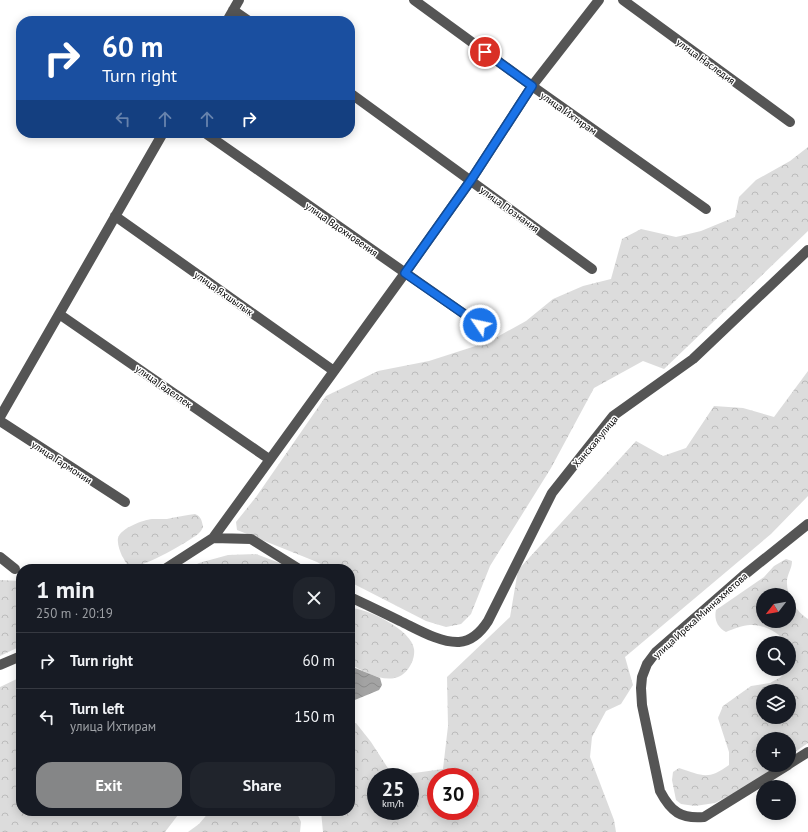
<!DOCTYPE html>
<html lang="en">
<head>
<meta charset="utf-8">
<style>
	body { margin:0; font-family:"PT Sans",sans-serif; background:#20242c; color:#f1f3f6; height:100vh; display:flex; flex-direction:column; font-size:15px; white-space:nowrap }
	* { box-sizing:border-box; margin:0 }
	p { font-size:13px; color:#9ea1a6 }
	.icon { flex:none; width:22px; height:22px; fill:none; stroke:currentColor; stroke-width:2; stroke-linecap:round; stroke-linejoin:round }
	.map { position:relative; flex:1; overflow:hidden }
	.details { position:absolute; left:16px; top:564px; width:339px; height:252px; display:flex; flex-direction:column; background:#171b24; border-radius:16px; box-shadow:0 2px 10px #0003 }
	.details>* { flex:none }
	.banner { position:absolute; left:16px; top:16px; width:339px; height:122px; border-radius:16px; box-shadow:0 2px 10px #0003; background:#1a4fa0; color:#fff; overflow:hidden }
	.needle { width:26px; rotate:239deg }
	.fabs { position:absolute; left:756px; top:588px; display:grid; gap:8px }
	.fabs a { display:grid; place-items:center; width:40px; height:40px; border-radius:50%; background:#171b24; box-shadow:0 2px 10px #0003; font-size:20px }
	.speed { position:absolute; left:367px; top:768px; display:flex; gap:8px; font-size:20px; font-weight:700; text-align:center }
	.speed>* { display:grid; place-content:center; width:52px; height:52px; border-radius:50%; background:#171b24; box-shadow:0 2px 10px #0003; line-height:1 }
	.speed small { font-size:10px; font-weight:400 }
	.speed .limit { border:6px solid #d22; background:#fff; color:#111 }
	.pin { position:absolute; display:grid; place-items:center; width:34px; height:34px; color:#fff; margin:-17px; border:2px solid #fff; border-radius:50%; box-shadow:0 1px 4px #0007 }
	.me { position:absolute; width:44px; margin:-22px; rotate:304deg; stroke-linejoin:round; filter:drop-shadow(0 0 3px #0008) }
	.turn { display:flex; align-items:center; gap:14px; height:84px; padding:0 20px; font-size:18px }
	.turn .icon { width:52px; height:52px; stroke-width:2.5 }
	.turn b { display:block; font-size:28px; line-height:34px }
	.lanes { display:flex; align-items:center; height:38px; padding:0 20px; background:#0003; justify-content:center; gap:20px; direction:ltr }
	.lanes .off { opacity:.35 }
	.round { display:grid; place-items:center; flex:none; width:42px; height:42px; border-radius:16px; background:#20242c }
	.summary { display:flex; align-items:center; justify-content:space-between; height:68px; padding:0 20px }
	h1 { font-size:24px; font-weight:700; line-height:30px }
	.action { display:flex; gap:8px; margin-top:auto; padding:8px 20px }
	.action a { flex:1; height:46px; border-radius:16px; background:#858687; color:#fff; font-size:16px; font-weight:700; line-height:46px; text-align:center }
	.action a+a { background:#20242c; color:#f1f3f6 }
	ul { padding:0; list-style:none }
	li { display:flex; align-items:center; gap:12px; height:56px; padding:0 20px; border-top:1px solid #363941 }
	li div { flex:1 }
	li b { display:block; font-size:15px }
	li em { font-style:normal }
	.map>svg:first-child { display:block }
</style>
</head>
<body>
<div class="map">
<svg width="808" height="832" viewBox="0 0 808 832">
	<defs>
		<pattern id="forest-crowns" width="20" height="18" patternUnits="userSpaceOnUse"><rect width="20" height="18" fill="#dcdcdc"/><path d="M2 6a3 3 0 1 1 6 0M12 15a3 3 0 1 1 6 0" fill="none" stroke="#bbb"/></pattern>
		<pattern id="water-waves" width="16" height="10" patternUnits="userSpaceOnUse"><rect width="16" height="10" fill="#a3a3a3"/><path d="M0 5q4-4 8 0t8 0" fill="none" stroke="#8b8b8b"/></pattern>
	</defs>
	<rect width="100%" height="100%" fill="#fff"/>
	<!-- forest -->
	<path fill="url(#forest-crowns)" fill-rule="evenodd" d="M 808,147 L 808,231 L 664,369 L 643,361 L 594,388 L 551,468 L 490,566 L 471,614 L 461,624 L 446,627 L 426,621 L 350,582 L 350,569 L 329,569 L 317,562 L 237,530 L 236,522 L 256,497 L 326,396 L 378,371 L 429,361 L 488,342 L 526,321 L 553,299 L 583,286 L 611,279 L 622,239 L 641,229 L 676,237 L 701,231 L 735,217 L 739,197 L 756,180 L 790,161 Z
		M 808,371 L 808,496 L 771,534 L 625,657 L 633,685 L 621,704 L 606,711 L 592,737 L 590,757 L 614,820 L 616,832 L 323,832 L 321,811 L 350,811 L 350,724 L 356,723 L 371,742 L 393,776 L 443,769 L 448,726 L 447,677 L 510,617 L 518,570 L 636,441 L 663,456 L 686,448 L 714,406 L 743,408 L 774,417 ZM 376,777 L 410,777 L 410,811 L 376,811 ZM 436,777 L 470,777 L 470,811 L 436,811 Z
		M 195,514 C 201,516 202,521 203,527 C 202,530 200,532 198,534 C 188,542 143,568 132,566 C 126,566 125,560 122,556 C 120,551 117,544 118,538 C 121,528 143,520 152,519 C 157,519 162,519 167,519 C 176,517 186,515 195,514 Z
		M 256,554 L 285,565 L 288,569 L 187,569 L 199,563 L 228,555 Z
		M 786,559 L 792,561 C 792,568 788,573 787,580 C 786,595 795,611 808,619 L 808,743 L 789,756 L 789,739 L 763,739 L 763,765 L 777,765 L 751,784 L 727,797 L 715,803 L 695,806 L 681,804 L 676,800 L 672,780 L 673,772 L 679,768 C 702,775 707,781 729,765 L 729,752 L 718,718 L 723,706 L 751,686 L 770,683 L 781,677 L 785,669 L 789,669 L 789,643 L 786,643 C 779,632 763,624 750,625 C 743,625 733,629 726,632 C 717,627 714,619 716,610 L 764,577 L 774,566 ZM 763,595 L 789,595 L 789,621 L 763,621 ZM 763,691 L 789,691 L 789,717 L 763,717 Z
		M 0,580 L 21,581 L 21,646 L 0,656 Z
		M 350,608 C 367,608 412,630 414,649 C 415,656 412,664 408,669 C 393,689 367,673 350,664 Z
		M 21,677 L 21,811 L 181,811 L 165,832 L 0,832 L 0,687 Z
		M 210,811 L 296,811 L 301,822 L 300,832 L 188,832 L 199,824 Z"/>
	<!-- water -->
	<path fill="url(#water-waves)" d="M 350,666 L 380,678 L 382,685 L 379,690 L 350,702 Z"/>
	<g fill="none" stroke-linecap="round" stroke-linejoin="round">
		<!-- minor -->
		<path stroke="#555" stroke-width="10" d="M 414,0 L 532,86 L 706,209
			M 623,0 L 790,122
			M 233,10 L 249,21
			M 227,21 L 239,0
			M 350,93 L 592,269
			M 205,133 L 480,325
			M 115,216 L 334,371
			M 59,314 L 269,459
			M 0,417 L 163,133
			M 0,421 L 125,502
			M 213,538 L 405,273 L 471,180 L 532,86 L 599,0
			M 0,557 L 15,569
			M 165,569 L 213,538 L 251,539 L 299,569
			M 350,597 C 367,605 384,613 400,621 C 417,629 440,643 459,642 C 472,641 481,632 488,621 L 552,493 L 613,416 L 693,359 L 808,250
			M 0,665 L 21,656
			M 789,764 L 808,752
			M 788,765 L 704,817 C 681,819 671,812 660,791 L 642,705 L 641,688 L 642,677 L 647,664 L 656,652 L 743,576 L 808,524"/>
	</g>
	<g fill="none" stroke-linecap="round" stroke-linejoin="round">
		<!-- route casing -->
		<g stroke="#114b97" stroke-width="10">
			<path id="route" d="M 480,325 L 405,273 L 471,180 L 532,86 L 485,52"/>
		</g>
		<!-- route -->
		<use href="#route" stroke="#1a73e8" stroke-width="7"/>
	</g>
	<g text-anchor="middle" stroke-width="3" stroke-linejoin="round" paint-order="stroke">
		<!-- street labels -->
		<g font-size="10" fill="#000" stroke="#fff">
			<text transform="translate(706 61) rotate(36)" y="4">улица Наследия</text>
			<text transform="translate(569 113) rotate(35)" y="4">улица Ихтирам</text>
			<text transform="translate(510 209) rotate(36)" y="4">улица Познания</text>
			<text transform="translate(342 229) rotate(35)" y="4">улица Вдохновения</text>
			<text transform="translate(224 293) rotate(35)" y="4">улица Яхшылык</text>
			<text transform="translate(164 386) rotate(35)" y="4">улица Гаделлек</text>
			<text transform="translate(595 441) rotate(-50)" y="4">Ханская улица</text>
			<text transform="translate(62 462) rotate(33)" y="4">улица Гармонии</text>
			<text transform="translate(700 615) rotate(-42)" y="4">улица Ирека Миннахметова</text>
		</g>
	</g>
</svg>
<div class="fabs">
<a><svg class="needle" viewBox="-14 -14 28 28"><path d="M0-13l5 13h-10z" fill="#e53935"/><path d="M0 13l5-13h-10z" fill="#9ea1a6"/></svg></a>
<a><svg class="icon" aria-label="search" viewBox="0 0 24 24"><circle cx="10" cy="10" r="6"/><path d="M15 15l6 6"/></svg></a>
<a><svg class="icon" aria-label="layers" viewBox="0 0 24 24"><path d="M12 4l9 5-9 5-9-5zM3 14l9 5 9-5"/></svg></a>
<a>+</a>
<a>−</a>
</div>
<div class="speed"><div>25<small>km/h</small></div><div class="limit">30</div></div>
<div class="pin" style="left:485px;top:52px;background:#d93025"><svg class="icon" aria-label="arrive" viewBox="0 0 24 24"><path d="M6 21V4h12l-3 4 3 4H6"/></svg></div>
<svg class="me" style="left:480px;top:325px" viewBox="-20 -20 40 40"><circle r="17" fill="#1a73e8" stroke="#fff" stroke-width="3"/><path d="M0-11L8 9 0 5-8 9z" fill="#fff"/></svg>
<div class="banner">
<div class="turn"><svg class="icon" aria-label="right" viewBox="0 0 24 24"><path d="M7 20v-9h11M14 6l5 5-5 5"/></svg><div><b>60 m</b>Turn right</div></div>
<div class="lanes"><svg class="icon off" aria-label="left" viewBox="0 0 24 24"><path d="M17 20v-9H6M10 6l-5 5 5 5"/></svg><svg class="icon off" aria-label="ahead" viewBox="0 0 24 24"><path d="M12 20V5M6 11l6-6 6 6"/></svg><svg class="icon off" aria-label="ahead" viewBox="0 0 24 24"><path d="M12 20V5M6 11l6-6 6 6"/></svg><svg class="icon" aria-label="right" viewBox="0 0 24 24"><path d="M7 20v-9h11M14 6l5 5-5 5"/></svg></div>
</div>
<section class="details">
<div class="summary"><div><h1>1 min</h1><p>250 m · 20:19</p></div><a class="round"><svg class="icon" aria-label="close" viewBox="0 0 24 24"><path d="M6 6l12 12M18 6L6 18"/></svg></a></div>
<ul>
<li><svg class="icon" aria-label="right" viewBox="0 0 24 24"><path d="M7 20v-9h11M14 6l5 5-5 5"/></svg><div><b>Turn right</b></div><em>60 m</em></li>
<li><svg class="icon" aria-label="left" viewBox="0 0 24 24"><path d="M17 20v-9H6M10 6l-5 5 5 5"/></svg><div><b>Turn left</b><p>улица Ихтирам</p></div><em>150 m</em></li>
</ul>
<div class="action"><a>Exit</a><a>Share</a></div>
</section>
</div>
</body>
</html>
